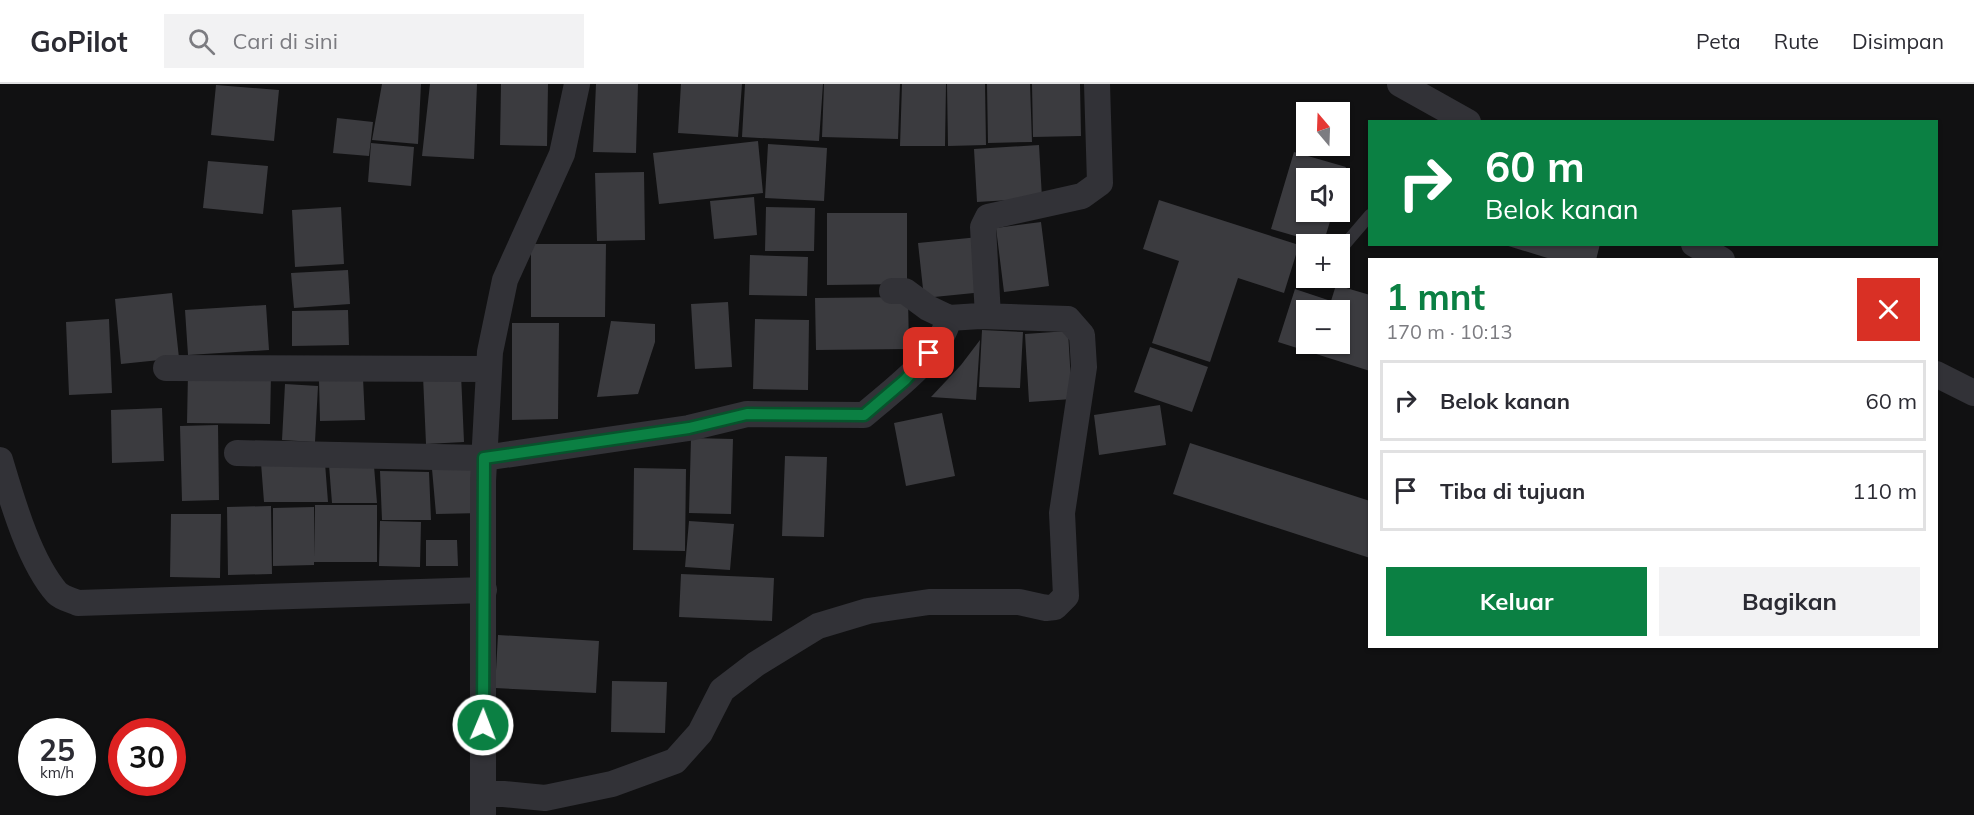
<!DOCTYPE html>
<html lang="id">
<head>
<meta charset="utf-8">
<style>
	body { margin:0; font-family:Mulish,sans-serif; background:#f2f2f3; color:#2b2b33; height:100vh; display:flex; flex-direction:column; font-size:22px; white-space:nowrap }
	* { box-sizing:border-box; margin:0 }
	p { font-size:20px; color:#7c7c81 }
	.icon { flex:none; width:33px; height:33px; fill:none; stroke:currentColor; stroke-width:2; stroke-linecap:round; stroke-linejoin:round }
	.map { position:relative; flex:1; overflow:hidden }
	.details { position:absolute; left:1368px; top:174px; width:570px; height:390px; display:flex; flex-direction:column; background:#fff; border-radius:0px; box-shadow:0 2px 4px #0004 }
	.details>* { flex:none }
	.top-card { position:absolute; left:1368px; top:36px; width:570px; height:126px; border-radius:0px; box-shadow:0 2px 4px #0004; background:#0b8043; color:#fff; overflow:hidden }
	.needle { width:39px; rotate:341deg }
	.buttons { position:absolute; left:1296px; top:18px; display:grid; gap:12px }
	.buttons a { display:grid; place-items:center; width:54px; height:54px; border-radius:0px; background:#fff; box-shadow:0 2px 4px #0004; font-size:30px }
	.speed { position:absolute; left:18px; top:634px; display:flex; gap:12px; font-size:30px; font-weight:700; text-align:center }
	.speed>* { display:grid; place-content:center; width:78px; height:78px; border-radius:50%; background:#fff; box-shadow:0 2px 4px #0004; line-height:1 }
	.speed small { font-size:15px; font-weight:400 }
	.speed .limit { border:9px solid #d22; background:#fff; color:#111 }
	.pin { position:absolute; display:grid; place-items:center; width:51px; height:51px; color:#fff; margin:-26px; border-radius:12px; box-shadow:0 3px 9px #0006 }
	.me { position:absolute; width:66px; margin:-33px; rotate:1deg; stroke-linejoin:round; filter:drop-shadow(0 0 4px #0008) }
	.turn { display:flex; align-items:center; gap:21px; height:126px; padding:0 18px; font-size:27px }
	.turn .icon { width:78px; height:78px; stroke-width:2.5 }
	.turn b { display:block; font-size:42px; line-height:51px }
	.round { display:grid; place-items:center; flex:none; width:63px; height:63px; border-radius:0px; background:#f2f2f3 }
	.summary { display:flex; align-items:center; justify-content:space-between; height:102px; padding:0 18px }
	h1 { font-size:36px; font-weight:700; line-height:45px; color:#0b8043 }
	.cta { display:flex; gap:12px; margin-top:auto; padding:12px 18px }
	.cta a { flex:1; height:69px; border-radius:0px; background:#0b8043; color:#fff; font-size:24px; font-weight:700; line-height:69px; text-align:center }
	.cta a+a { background:#f2f2f3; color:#2b2b33 }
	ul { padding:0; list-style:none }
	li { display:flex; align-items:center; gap:18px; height:81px; margin:0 12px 9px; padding:0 6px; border:3px solid #e1e1e2; border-radius:0px }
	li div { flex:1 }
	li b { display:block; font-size:22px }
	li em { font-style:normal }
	header { display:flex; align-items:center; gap:36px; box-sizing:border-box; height:84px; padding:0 30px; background:#fff; border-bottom:2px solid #e1e1e2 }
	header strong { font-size:28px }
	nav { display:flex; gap:33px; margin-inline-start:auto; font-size:21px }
	.search { width:420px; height:54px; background:#f2f2f3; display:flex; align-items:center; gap:15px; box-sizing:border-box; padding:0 21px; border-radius:0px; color:#7c7c81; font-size:22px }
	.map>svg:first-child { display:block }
</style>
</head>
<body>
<header>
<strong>GoPilot</strong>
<div class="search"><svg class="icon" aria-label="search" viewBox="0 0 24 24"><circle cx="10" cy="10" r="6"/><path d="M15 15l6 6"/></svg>Cari di sini</div>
<nav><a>Peta</a><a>Rute</a><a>Disimpan</a></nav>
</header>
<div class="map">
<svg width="1974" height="731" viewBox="0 0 1974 731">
	<rect width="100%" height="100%" fill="#111112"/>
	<!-- building -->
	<path fill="#3b3b3f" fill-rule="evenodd" d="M 382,0 L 421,0 L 418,60 L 372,56 Z
		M 430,0 L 477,0 L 474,75 L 422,72 Z
		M 501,0 L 548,0 L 547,62 L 500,61 Z
		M 596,0 L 638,0 L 636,69 L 593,68 Z
		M 681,0 L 742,0 L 738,53 L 678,49 Z
		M 745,0 L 823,0 L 819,57 L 742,53 Z
		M 824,0 L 900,0 L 898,55 L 822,53 Z
		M 902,0 L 946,0 L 945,62 L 900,62 Z
		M 947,0 L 985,0 L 986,61 L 948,62 Z
		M 987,0 L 1030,0 L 1032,58 L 988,59 Z
		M 1032,0 L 1080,0 L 1081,52 L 1033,53 Z
		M 216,1 L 279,6 L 274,57 L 211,51 Z
		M 337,34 L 373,38 L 369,72 L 333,69 Z
		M 758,57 L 763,109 L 659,120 L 653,69 Z
		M 371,59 L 414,63 L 411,102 L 368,98 Z
		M 768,60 L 827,64 L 824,117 L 765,114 Z
		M 1039,61 L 1042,114 L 977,118 L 974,65 Z
		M 1294,68 L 1346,83 L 1340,102 L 1340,94 L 1306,94 L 1306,128 L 1333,128 L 1323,160 L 1271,145 Z
		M 208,77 L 268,82 L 263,130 L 203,124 Z
		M 644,88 L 645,156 L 597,157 L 595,89 Z
		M 754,113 L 757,151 L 714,155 L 710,117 Z
		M 1159,116 L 1299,161 L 1284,209 L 1238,194 L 1210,278 L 1152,259 L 1179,177 L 1143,165 Z
		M 341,123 L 344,180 L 295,183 L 292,126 Z
		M 766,123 L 815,124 L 814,167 L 765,167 Z
		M 827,129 L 907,129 L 907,200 L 827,201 Z
		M 1041,138 L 1049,202 L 1004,208 L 996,144 Z
		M 979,153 L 984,208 L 924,214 L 918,159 Z
		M 531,160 L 606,160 L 605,233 L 531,233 Z
		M 1502,160 L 1600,160 L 1596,176 L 1554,176 Z
		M 750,171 L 808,173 L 807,212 L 749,211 Z
		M 348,186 L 350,220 L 294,224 L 291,189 Z
		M 1336,201 L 1370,211 L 1370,287 L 1278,258 L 1295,205 L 1331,217 ZM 1306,226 L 1340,226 L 1340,260 L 1306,260 Z
		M 172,209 L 179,274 L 121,280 L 115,215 Z
		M 908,213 L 909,265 L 816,266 L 815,214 Z
		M 728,218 L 732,283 L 695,285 L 691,220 Z
		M 266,221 L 269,266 L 188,271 L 185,226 Z
		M 348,226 L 349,261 L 292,262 L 292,227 Z
		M 109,235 L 112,309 L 69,311 L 66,238 Z
		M 755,235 L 809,236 L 808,306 L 753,305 Z
		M 611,237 L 655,240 L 655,258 L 638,310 L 597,313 Z
		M 512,239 L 559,239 L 558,335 L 512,336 Z
		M 982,246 L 1023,248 L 1020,304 L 979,303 Z
		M 1068,247 L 1072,315 L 1029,318 L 1025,250 Z
		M 980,256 L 976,316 L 931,313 L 961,281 Z
		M 1150,263 L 1208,283 L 1192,328 L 1134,308 Z
		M 188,289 L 271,290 L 270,340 L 187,339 Z
		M 461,290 L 464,358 L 426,360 L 423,292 Z
		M 363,294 L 365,336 L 320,337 L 319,296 Z
		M 285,300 L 318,302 L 315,358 L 282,356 Z
		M 1160,321 L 1166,361 L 1099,371 L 1094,331 Z
		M 162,324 L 164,377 L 112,379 L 111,326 Z
		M 942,329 L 955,392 L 906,402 L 894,339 Z
		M 218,341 L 219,416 L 182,417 L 180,342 Z
		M 691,354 L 733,355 L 731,430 L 689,429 Z
		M 1190,359 L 1370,417 L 1370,474 L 1173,410 Z
		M 785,372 L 827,373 L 824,453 L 782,452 Z
		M 261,379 L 325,379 L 328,418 L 264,418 Z
		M 329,381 L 374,382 L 377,419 L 332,419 Z
		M 478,384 L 482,429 L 436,430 L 432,385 Z
		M 634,384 L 686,385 L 685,467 L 633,466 Z
		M 380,387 L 429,388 L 431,436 L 382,436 Z
		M 315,421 L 377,421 L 377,478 L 314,478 L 314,481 L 273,482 L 273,424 L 314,423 L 315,473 Z
		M 271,422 L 272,490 L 228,491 L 227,423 Z
		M 171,430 L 221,430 L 220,494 L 170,493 Z
		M 380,437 L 421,438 L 420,483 L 379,482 Z
		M 689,437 L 734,440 L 730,486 L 685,483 Z
		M 426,456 L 457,456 L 458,482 L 426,482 Z
		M 681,490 L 774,494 L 772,537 L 679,533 Z
		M 498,551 L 599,557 L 596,609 L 495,604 Z
		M 612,597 L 667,598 L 665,649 L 611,648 Z"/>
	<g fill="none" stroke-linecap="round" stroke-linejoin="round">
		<!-- lane -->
		<path stroke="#323237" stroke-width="12" d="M 1340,166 L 1370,131
			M 1315,194 L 1316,194"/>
		<!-- street -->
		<path stroke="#323237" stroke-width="26" d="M 1400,0 L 1468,38
			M 1694,160 L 1722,176
			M 988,232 L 983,143 L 988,133 L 1082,112 L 1100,99 L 1097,0
			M 166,284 L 489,285
			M 1936,290 L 1974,309
			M 237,369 L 484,374 L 689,344 L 747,330 L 864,331 C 895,304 938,275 949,234
			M 0,376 C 12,416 29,477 57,509 C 62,514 71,516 78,519 L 484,506
			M 483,708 L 545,714 L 612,700 L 675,677 L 700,649 L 722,606 L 756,580 L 818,542 L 868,527 L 929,518 L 1019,518 L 1046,524 L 1055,523 L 1066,512 L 1062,429 L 1084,283 L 1082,251 L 1068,235 L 980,232 L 949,234 L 928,224 L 905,207 L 892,207
			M 483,731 L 483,397 L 490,268 L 505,196 L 562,70 L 577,0"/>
	</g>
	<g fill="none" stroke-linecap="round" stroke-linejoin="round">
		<!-- route casing -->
		<g stroke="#07532c" stroke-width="15">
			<path id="route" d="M 483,641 L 484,374 L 689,344 L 747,330 L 864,331 L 905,296 L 929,269"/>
		</g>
		<!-- route -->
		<use href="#route" stroke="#0b8043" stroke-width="10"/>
	</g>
</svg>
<div class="buttons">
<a><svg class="needle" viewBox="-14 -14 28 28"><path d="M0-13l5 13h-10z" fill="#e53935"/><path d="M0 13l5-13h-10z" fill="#7c7c81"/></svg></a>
<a><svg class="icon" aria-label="sound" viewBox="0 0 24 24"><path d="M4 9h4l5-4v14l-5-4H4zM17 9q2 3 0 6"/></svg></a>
<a>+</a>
<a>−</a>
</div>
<div class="speed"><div>25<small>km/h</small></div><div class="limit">30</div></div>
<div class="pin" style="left:929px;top:269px;background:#d93025"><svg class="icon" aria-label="arrive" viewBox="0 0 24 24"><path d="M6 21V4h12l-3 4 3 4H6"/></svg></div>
<svg class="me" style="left:483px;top:641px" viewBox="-20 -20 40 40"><circle r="17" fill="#0b8043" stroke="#fff" stroke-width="3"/><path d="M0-11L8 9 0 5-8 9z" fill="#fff"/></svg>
<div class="top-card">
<div class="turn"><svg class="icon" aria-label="right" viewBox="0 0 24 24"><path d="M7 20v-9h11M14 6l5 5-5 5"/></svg><div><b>60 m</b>Belok kanan</div></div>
</div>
<section class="details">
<div class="summary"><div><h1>1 mnt</h1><p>170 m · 10:13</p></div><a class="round" style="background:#d93025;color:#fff"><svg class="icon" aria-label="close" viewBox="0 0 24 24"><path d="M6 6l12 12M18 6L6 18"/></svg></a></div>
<ul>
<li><svg class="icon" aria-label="right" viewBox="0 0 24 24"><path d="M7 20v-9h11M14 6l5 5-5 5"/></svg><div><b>Belok kanan</b></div><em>60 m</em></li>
<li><svg class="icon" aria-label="arrive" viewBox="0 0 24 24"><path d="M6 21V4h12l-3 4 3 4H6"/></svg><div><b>Tiba di tujuan</b></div><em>110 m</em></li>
</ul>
<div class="cta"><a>Keluar</a><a>Bagikan</a></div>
</section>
</div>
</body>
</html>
